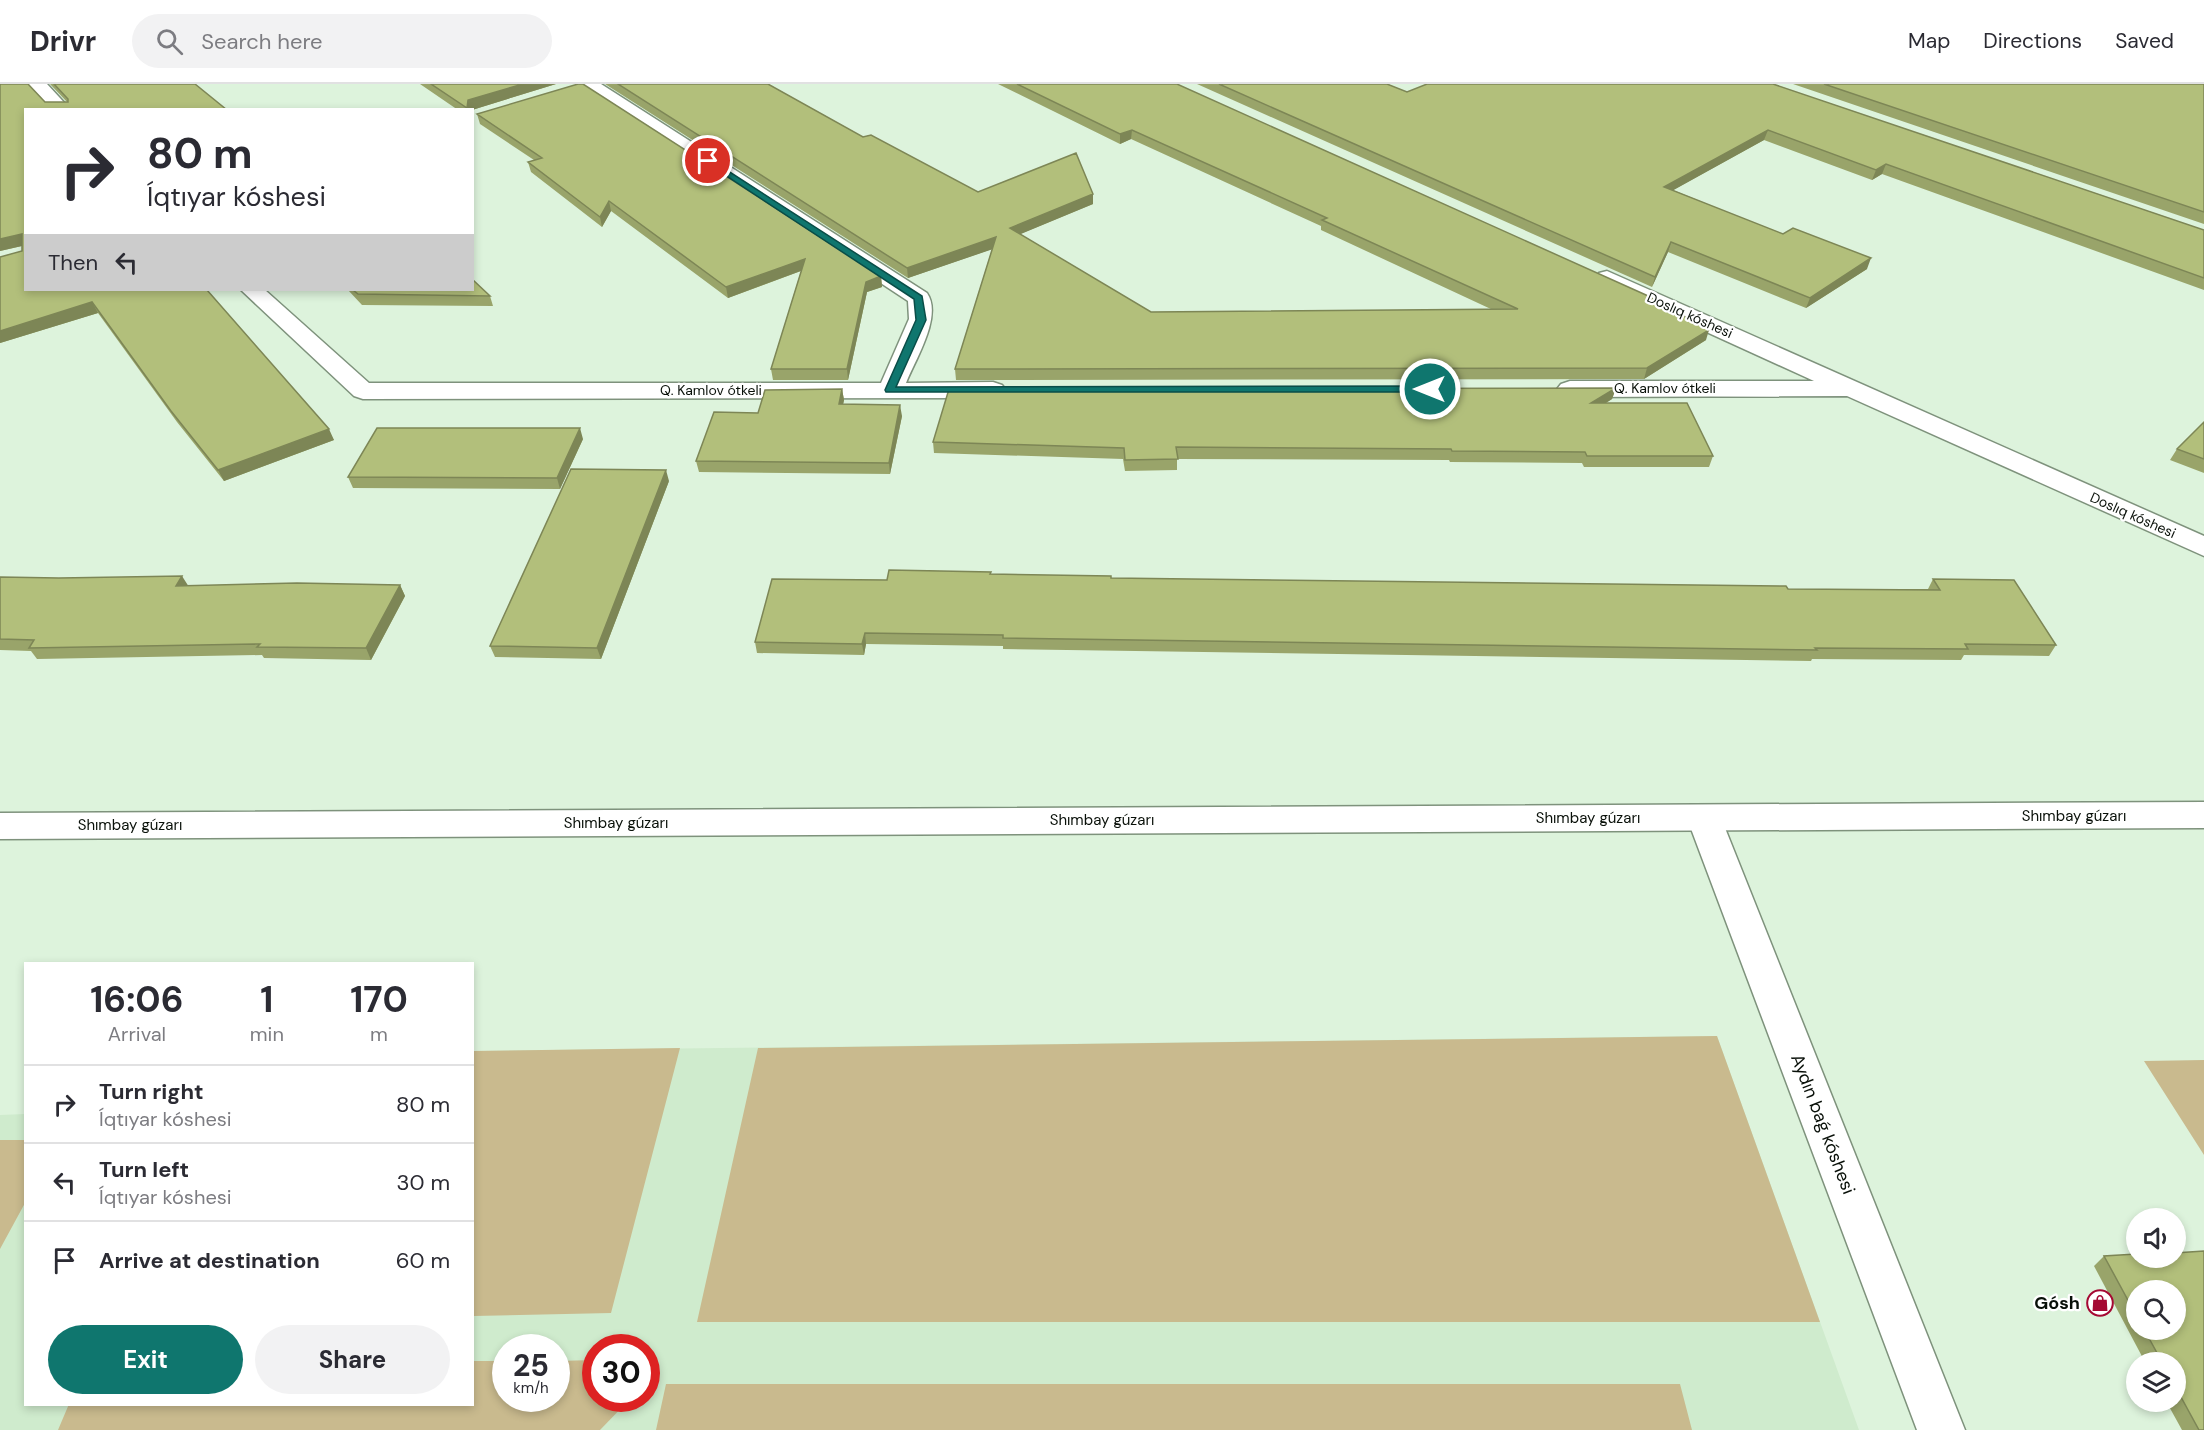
<!DOCTYPE html>
<html lang="en">
<head>
<meta charset="utf-8">
<style>
	body { margin:0; font-family:"DM Sans",sans-serif; background:#f2f2f3; color:#2b2b33; height:100vh; display:flex; flex-direction:column; font-size:22px; white-space:nowrap }
	* { box-sizing:border-box; margin:0 }
	p { font-size:20px; color:#7c7c81 }
	.icon { flex:none; width:33px; height:33px; fill:none; stroke:currentColor; stroke-width:2; stroke-linecap:round; stroke-linejoin:round }
	.map { position:relative; flex:1; overflow:hidden }
	.drawer { position:absolute; left:24px; top:878px; width:450px; height:444px; display:flex; flex-direction:column; background:#fff; border-radius:0px; box-shadow:0 3px 9px #0003 }
	.drawer>* { flex:none }
	.top-card { position:absolute; left:24px; top:24px; width:450px; height:183px; border-radius:0px; box-shadow:0 3px 9px #0003; background:#fff; color:#2b2b33; overflow:hidden }
	.controls { position:absolute; left:2126px; top:1124px; display:grid; gap:12px }
	.controls a { display:grid; place-items:center; width:60px; height:60px; border-radius:50%; background:#fff; box-shadow:0 3px 9px #0003; font-size:30px }
	.speed { position:absolute; left:492px; top:1250px; display:flex; gap:12px; font-size:30px; font-weight:700; text-align:center }
	.speed>* { display:grid; place-content:center; width:78px; height:78px; border-radius:50%; background:#fff; box-shadow:0 3px 9px #0003; line-height:1 }
	.speed small { font-size:15px; font-weight:400 }
	.speed .limit { border:9px solid #d22; background:#fff; color:#111 }
	.pin { position:absolute; display:grid; place-items:center; width:51px; height:51px; color:#fff; margin:-26px; border:3px solid #fff; border-radius:50%; box-shadow:0 2px 6px #0007 }
	.me { position:absolute; width:66px; margin:-33px; rotate:270deg; stroke-linejoin:round; filter:drop-shadow(0 0 4px #0008) }
	.turn { display:flex; align-items:center; gap:21px; height:126px; padding:0 24px; font-size:27px }
	.turn .icon { width:78px; height:78px; stroke-width:2.5 }
	.turn b { display:block; font-size:42px; line-height:51px }
	.then { display:flex; align-items:center; height:57px; padding:0 24px; background:#0003; gap:12px; font-size:22px }
	.eta { display:flex; justify-content:space-evenly; align-items:center; height:102px; text-align:center }
	.eta b { font-size:36px; font-weight:700; line-height:42px }
	.cta { display:flex; gap:12px; margin-top:auto; padding:12px 24px }
	.cta a { flex:1; height:69px; border-radius:36px; background:#0f766e; color:#fff; font-size:24px; font-weight:700; line-height:69px; text-align:center }
	.cta a+a { background:#f2f2f3; color:#2b2b33 }
	ul { padding:0; list-style:none }
	li { display:flex; align-items:center; gap:18px; height:78px; padding:0 24px; border-top:2px solid #e1e1e2 }
	li div { flex:1 }
	li b { display:block; font-size:22px }
	li em { font-style:normal }
	header { display:flex; align-items:center; gap:36px; box-sizing:border-box; height:84px; padding:0 30px; background:#fff; border-bottom:2px solid #e1e1e2 }
	header strong { font-size:28px }
	nav { display:flex; gap:33px; margin-inline-start:auto; font-size:21px }
	.search { width:420px; height:54px; background:#f2f2f3; display:flex; align-items:center; gap:15px; box-sizing:border-box; padding:0 21px; border-radius:33px; color:#7c7c81; font-size:22px }
	.map>svg:first-child { display:block }
</style>
</head>
<body>
<header>
<strong>Drivr</strong>
<div class="search"><svg class="icon" aria-label="search" viewBox="0 0 24 24"><circle cx="10" cy="10" r="6"/><path d="M15 15l6 6"/></svg>Search here</div>
<nav><a>Map</a><a>Directions</a><a>Saved</a></nav>
</header>
<div class="map">
<svg width="2204" height="1346" viewBox="0 0 2204 1346">
	<rect width="100%" height="100%" fill="#ddf3dc"/>
	<!-- built -->
	<path fill="#cfebcd" fill-rule="evenodd" d="M 1717,952 L 1859,1346 L 0,1346 L 0,1031 L 25,1030 L 26,1320 L 472,1320 L 473,967 ZM 506,1263 L 556,1263 L 556,1314 L 506,1314 ZM 596,1263 L 646,1263 L 646,1314 L 596,1314 Z"/>
	<!-- green -->
	<path fill="#c9ba8e" d="M 1717,952 L 1820,1238 L 697,1238 L 758,964 Z
		M 680,964 L 611,1229 L 473,1232 L 473,967 Z
		M 2204,976 L 2204,1071 L 2144,977 Z
		M 0,1056 L 25,1056 L 25,1119 L 0,1165 Z
		M 595,1276 L 596,1314 L 631,1314 L 600,1346 L 58,1346 L 69,1320 L 472,1320 L 473,1277 L 505,1277 L 506,1314 L 556,1314 L 557,1277 Z
		M 666,1300 L 1680,1300 L 1692,1346 L 656,1346 Z"/>
	<g fill="none" stroke-linecap="round" stroke-linejoin="round">
		<!-- minor casing -->
		<g stroke="#7e927c" stroke-width="3">
			<path id="minor" d="M 27,0 L 47,0 L 71,26 L 51,26 Z
				M 579,0 L 601,0 L 927,209 C 943,232 915,276 906,299 L 993,298 L 1002,301 L 1006,306 L 1002,311 L 993,314 L 363,315 L 354,312 L 241,206 L 265,206 L 369,299 L 881,299 L 909,235 L 908,217 Z
				M 1607,187 L 2204,452 L 2204,472 L 1847,312 L 1570,313 L 1561,310 L 1557,305 L 1561,300 L 1570,297 L 1814,297 L 1599,199 L 1596,194 L 1599,189 Z
				M 1704,721 L 1716,725 L 1721,734 L 1965,1346 L 1917,1346 L 1687,734 L 1692,725 Z"/>
		</g>
		<!-- major casing -->
		<g stroke="#7e927c" stroke-width="3">
			<path id="major" d="M 2204,718 L 2204,744 L 0,755 L 0,729 Z"/>
		</g>
		<!-- minor -->
		<use href="#minor" fill="#fff" fill-rule="evenodd"/>
		<!-- major -->
		<use href="#major" fill="#fff" fill-rule="evenodd"/>
	</g>
	<!-- wall -->
	<path fill="#99a46a" fill-rule="evenodd" d="M 0,0 L 45,18 L 67,18 L 50,0 L 195,0 L 26,26 L 207,206 L 334,356 L 224,397 L 177,338 L 98,229 L 0,259 L 0,173 L 22,167 L 22,162 L 0,167 Z
		M 420,0 L 556,0 L 472,26 L 458,26 Z
		M 605,0 L 768,0 L 863,53 L 978,108 L 1093,110 L 1093,120 L 1020,150 L 1151,228 L 1493,226 L 1321,146 L 1321,142 L 1131,55 L 1120,60 L 998,0 L 1177,0 L 1706,256 L 1644,295 L 956,296 L 955,285 L 992,165 L 908,194 Z
		M 1197,0 L 1387,0 L 1407,8 L 1773,0 L 2204,146 L 2204,206 L 1882,90 L 1872,96 L 1764,56 L 1673,106 L 1867,185 L 1806,224 L 1668,168 L 1652,203 Z
		M 1793,0 L 2204,0 L 2204,140 Z
		M 477,30 L 881,192 L 882,203 L 867,208 L 848,296 L 773,296 L 771,285 L 801,187 L 728,214 L 611,127 L 602,143 L 531,88 L 528,78 L 534,76 L 480,40 Z
		M 348,206 L 472,206 L 490,212 L 493,222 L 362,221 Z
		M 1616,304 L 1612,315 L 1606,319 L 1713,372 L 1709,383 L 1584,383 L 1582,379 L 1450,378 L 1449,376 L 1177,375 L 1177,386 L 1125,387 L 1123,375 L 934,369 L 933,358 Z
		M 842,305 L 844,316 L 843,320 L 902,332 L 890,390 L 699,388 L 696,377 L 758,329 Z
		M 2204,338 L 2204,389 L 2170,376 L 2177,365 Z
		M 583,355 L 560,405 L 353,404 L 348,393 Z
		M 669,397 L 601,575 L 495,573 L 490,562 Z
		M 991,490 L 1111,494 L 1788,505 L 1928,505 L 1933,495 L 2056,561 L 2049,572 L 1964,571 L 1961,576 L 1812,575 L 1811,577 L 1003,565 L 1003,562 L 866,560 L 864,571 L 757,569 L 755,558 L 887,496 Z
		M 0,493 L 188,502 L 400,501 L 405,512 L 371,576 L 264,574 L 262,571 L 37,575 L 31,567 L 0,566 Z
		M 2204,1167 L 2204,1346 L 2182,1346 L 2166,1317 L 2175,1317 L 2175,1278 L 2145,1278 L 2094,1182 L 2104,1172 L 2136,1170 L 2136,1173 L 2175,1173 L 2175,1169 ZM 2136,1206 L 2175,1206 L 2175,1245 L 2136,1245 Z"/>
	<!-- shaded-wall -->
	<path fill="#7d8656" d="M 523,0 L 556,0 L 472,26 L 467,26 L 468,16 Z
		M 1132,46 L 1131,55 L 1120,60 L 1120,50 Z
		M 1768,46 L 1764,56 L 1661,113 L 1664,103 Z
		M 1886,80 L 1882,90 L 1872,96 L 1876,86 Z
		M 1093,110 L 1093,120 L 1011,154 L 1010,144 Z
		M 609,117 L 611,127 L 602,143 L 600,133 Z
		M 22,150 L 26,161 L 0,167 L 0,155 Z
		M 996,153 L 996,164 L 908,194 L 907,184 Z
		M 1671,158 L 1668,168 L 1652,203 L 1655,193 Z
		M 1871,174 L 1867,185 L 1806,224 L 1810,214 Z
		M 805,175 L 806,185 L 728,214 L 726,203 Z
		M 881,192 L 882,203 L 867,208 L 848,296 L 847,285 L 866,198 Z
		M 92,218 L 98,229 L 0,259 L 0,247 Z
		M 1709,246 L 1706,256 L 1644,295 L 1647,284 Z
		M 1616,304 L 1612,315 L 1588,330 L 1591,319 Z
		M 842,305 L 844,316 L 841,331 L 839,320 Z
		M 900,321 L 902,332 L 890,390 L 889,379 Z
		M 580,344 L 583,355 L 560,405 L 557,394 Z
		M 329,345 L 334,356 L 224,397 L 218,386 Z
		M 666,386 L 669,397 L 601,575 L 597,564 Z
		M 182,492 L 189,503 L 176,502 Z
		M 400,501 L 405,512 L 371,576 L 366,564 Z
		M 865,549 L 866,560 L 864,571 L 862,560 Z"/>
	<!-- building -->
	<path fill="#b2bf7b" stroke="#7d8656" stroke-width="1.5" d="M 0,0 L 28,0 L 45,18 L 68,18 L 68,15 L 54,0 L 195,0 L 227,26 L 26,26 L 26,206 L 207,206 L 329,345 L 218,386 L 171,327 L 92,218 L 0,247 L 0,173 L 22,167 L 22,150 L 0,155 Z
		M 431,0 L 523,0 L 468,16 L 467,24 Z
		M 578,0 L 583,0 L 881,192 L 866,198 L 847,285 L 771,285 L 805,175 L 726,203 L 609,117 L 600,133 L 528,78 L 542,74 L 477,30 Z
		M 618,0 L 768,0 L 863,53 L 871,51 L 978,108 L 1076,69 L 1093,110 L 1010,144 L 1151,228 L 1518,225 L 1322,136 L 1327,134 L 1132,46 L 1120,50 L 1017,0 L 1177,0 L 1646,211 L 1709,246 L 1647,284 L 955,285 L 996,153 L 907,184 Z
		M 1219,0 L 1387,0 L 1407,8 L 1427,0 L 1773,0 L 2204,146 L 2204,194 L 1886,80 L 1876,86 L 1768,46 L 1664,103 L 1783,150 L 1793,144 L 1871,174 L 1810,214 L 1671,158 L 1655,193 Z
		M 1824,0 L 2204,0 L 2204,128 Z
		M 472,195 L 490,212 L 358,210 L 353,206 L 472,206 Z
		M 1616,304 L 1591,319 L 1687,319 L 1713,372 L 1587,372 L 1585,368 L 1452,367 L 1451,365 L 1176,363 L 1178,375 L 1125,376 L 1124,364 L 933,358 L 949,305 Z
		M 842,305 L 839,320 L 900,321 L 889,379 L 696,377 L 714,328 L 758,329 L 765,306 Z
		M 2204,338 L 2204,375 L 2177,365 Z
		M 377,344 L 580,344 L 557,394 L 348,393 Z
		M 571,385 L 666,386 L 597,564 L 490,562 Z
		M 889,486 L 991,488 L 990,490 L 1111,492 L 1111,494 L 1786,502 L 1788,505 L 1940,506 L 1933,495 L 2014,496 L 2056,561 L 1965,560 L 1968,565 L 1815,564 L 1817,566 L 1003,554 L 1003,551 L 865,549 L 862,560 L 755,558 L 772,495 L 887,496 Z
		M 182,492 L 176,502 L 297,499 L 400,501 L 366,564 L 257,563 L 260,560 L 29,564 L 34,556 L 0,555 L 0,493 L 59,494 Z
		M 2204,1167 L 2204,1346 L 2199,1346 L 2175,1302 L 2175,1278 L 2162,1278 L 2144,1245 L 2175,1245 L 2175,1206 L 2136,1206 L 2136,1231 L 2104,1172 L 2136,1170 L 2136,1173 L 2175,1173 L 2175,1169 Z"/>
	<!-- route -->
	<path fill="#0f766e" stroke="#0a4d48" stroke-width="1.5" d="M 708,74 L 922,212 L 926,236 L 896,303 L 1430,302 L 1435,305 L 1430,308 L 886,308 L 885,306 L 916,236 L 914,215 L 705,78 L 704,77 Z"/>
	<!-- icons -->
	<defs>
		<g id="shop-ring" transform="scale(1.35)"><circle r="9.5" fill="#fff" stroke="#a50933" stroke-width="1.5"/><path d="M-5-2.5h2.3a2.7 3.5 0 0 1 5.4 0H5L5.5 6h-11ZM-1.5-2.5h3a1.5 2.3 0 0 0-3 0Z" fill="#a50933"/></g>
	</defs>
	<g fill-rule="evenodd">
		<use href="#shop-ring" x="2100" y="1219"/>
	</g>
	<g text-anchor="middle" stroke-width="4.5" stroke-linejoin="round" paint-order="stroke">
		<!-- far-street labels -->
		<g font-size="14" fill="#091009" stroke="#fff">
			<text transform="translate(1690 231) rotate(24)" y="5">Doslıq kóshesi</text>
			<text x="1665" y="309">Q. Kamlov ótkeli</text>
			<text x="711" y="311">Q. Kamlov ótkeli</text>
			<text transform="translate(2133 431) rotate(24)" y="5">Doslıq kóshesi</text>
		</g>
		<!-- street labels -->
		<g font-size="15" fill="#091009" stroke="#fff">
			<text x="2074" y="737">Shımbay gúzarı</text>
			<text x="1588" y="739">Shımbay gúzarı</text>
			<text x="1102" y="741">Shımbay gúzarı</text>
			<text x="616" y="744">Shımbay gúzarı</text>
			<text x="130" y="746">Shımbay gúzarı</text>
		</g>
		<!-- near-street labels -->
		<g font-size="18" fill="#091009" stroke="#fff">
			<text transform="translate(1823 1040) rotate(69)" y="6">Aydın baǵ kóshesi</text>
		</g>
		<!-- near-poi labels -->
		<g font-size="18" font-weight="bold" fill="#091009" stroke="#fff" text-anchor="end">
			<text x="2080" y="1225">Gósh</text>
		</g>
	</g>
</svg>
<div class="controls">
<a><svg class="icon" aria-label="sound" viewBox="0 0 24 24"><path d="M4 9h4l5-4v14l-5-4H4zM17 9q2 3 0 6"/></svg></a>
<a><svg class="icon" aria-label="search" viewBox="0 0 24 24"><circle cx="10" cy="10" r="6"/><path d="M15 15l6 6"/></svg></a>
<a><svg class="icon" aria-label="layers" viewBox="0 0 24 24"><path d="M12 4l9 5-9 5-9-5zM3 14l9 5 9-5"/></svg></a>
</div>
<div class="speed"><div>25<small>km/h</small></div><div class="limit">30</div></div>
<div class="pin" style="left:708px;top:77px;background:#d93025"><svg class="icon" aria-label="arrive" viewBox="0 0 24 24"><path d="M6 21V4h12l-3 4 3 4H6"/></svg></div>
<svg class="me" style="left:1430px;top:305px" viewBox="-20 -20 40 40"><circle r="17" fill="#0f766e" stroke="#fff" stroke-width="3"/><path d="M0-11L8 9 0 5-8 9z" fill="#fff"/></svg>
<div class="top-card">
<div class="turn"><svg class="icon" aria-label="right" viewBox="0 0 24 24"><path d="M7 20v-9h11M14 6l5 5-5 5"/></svg><div><b>80 m</b>Íqtıyar kóshesi</div></div>
<div class="then">Then<svg class="icon" aria-label="left" viewBox="0 0 24 24"><path d="M17 20v-9H6M10 6l-5 5 5 5"/></svg></div>
</div>
<section class="drawer">
<div class="eta">
<div><b>16:06</b><p>Arrival</p></div>
<div><b>1</b><p>min</p></div>
<div><b>170</b><p>m</p></div>
</div>
<ul>
<li><svg class="icon" aria-label="right" viewBox="0 0 24 24"><path d="M7 20v-9h11M14 6l5 5-5 5"/></svg><div><b>Turn right</b><p>Íqtıyar kóshesi</p></div><em>80 m</em></li>
<li><svg class="icon" aria-label="left" viewBox="0 0 24 24"><path d="M17 20v-9H6M10 6l-5 5 5 5"/></svg><div><b>Turn left</b><p>Íqtıyar kóshesi</p></div><em>30 m</em></li>
<li><svg class="icon" aria-label="arrive" viewBox="0 0 24 24"><path d="M6 21V4h12l-3 4 3 4H6"/></svg><div><b>Arrive at destination</b></div><em>60 m</em></li>
</ul>
<div class="cta"><a>Exit</a><a>Share</a></div>
</section>
</div>
</body>
</html>
